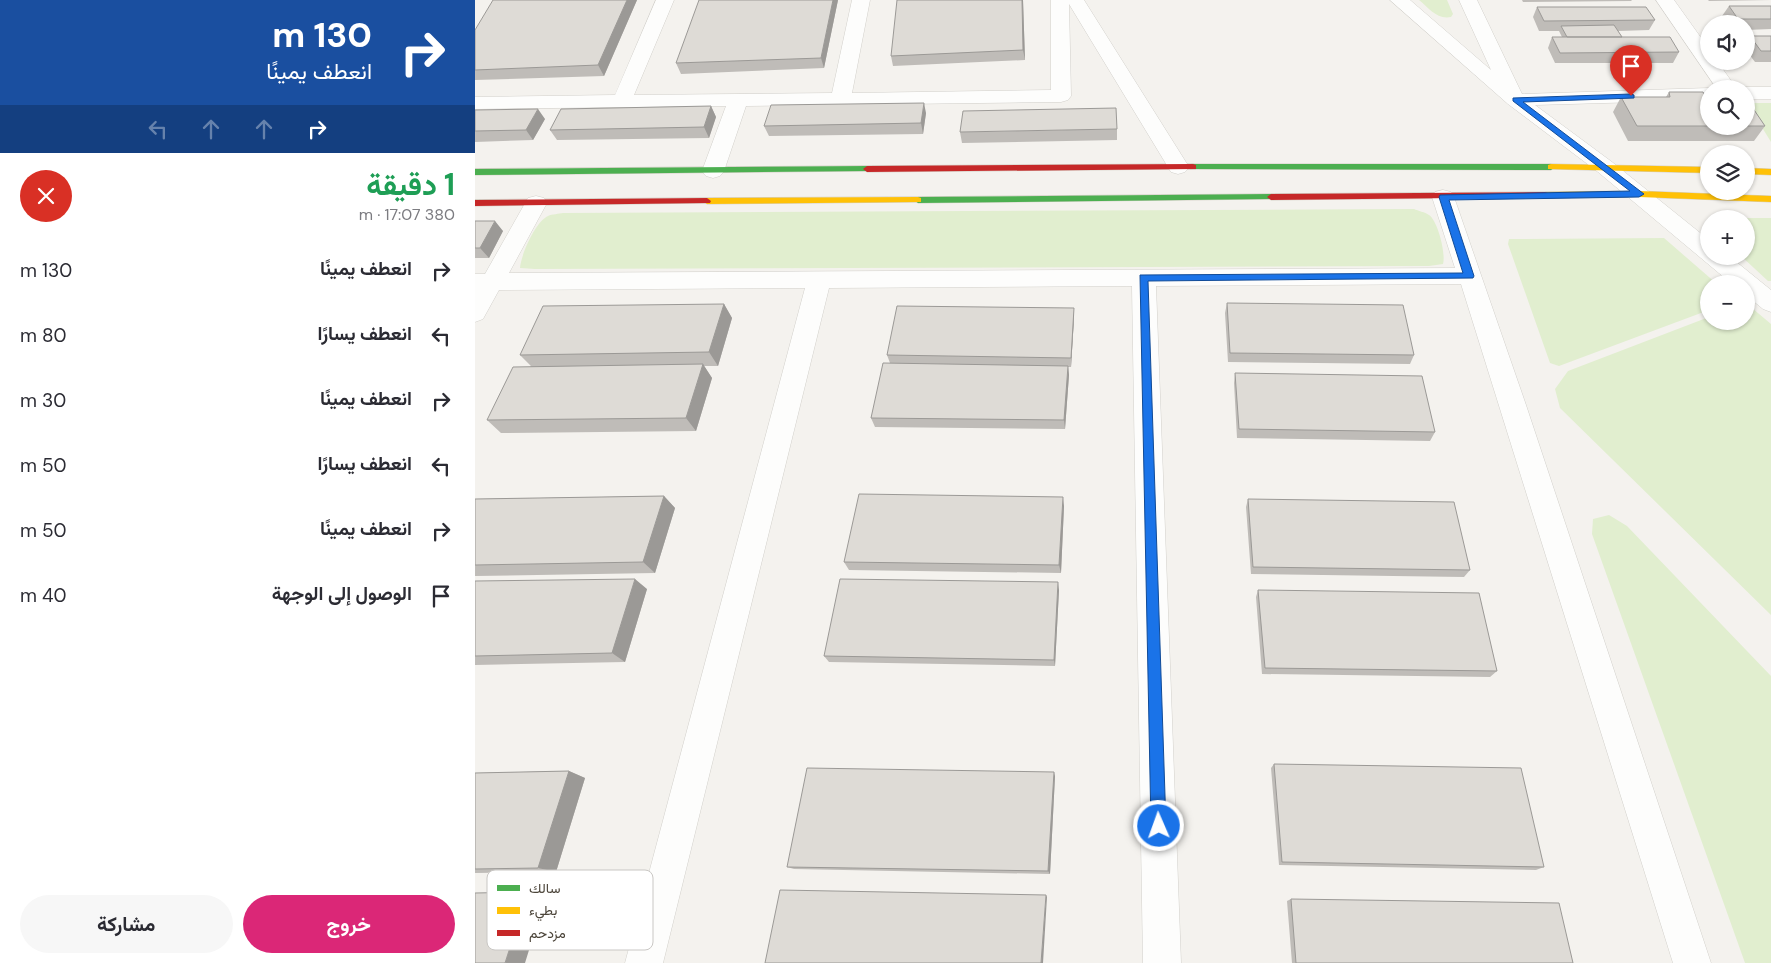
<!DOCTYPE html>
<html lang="ar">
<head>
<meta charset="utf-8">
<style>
	body { margin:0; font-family:"DM Sans",Vazirmatn,sans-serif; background:#f7f7f7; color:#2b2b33; direction:rtl; height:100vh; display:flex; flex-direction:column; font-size:19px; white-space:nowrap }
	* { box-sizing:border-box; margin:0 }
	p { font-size:16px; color:#7c7c81 }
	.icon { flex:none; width:28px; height:28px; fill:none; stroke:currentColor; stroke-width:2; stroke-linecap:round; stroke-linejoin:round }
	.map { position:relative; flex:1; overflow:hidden; direction:ltr }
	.side { display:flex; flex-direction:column; background:#fff; width:475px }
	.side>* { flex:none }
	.guide { background:#1a4fa0; color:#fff; overflow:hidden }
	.fabs { position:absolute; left:1225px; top:15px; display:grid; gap:10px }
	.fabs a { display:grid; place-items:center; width:55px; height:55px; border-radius:50%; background:#fff; box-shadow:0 1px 4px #0004; font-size:25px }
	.pin { position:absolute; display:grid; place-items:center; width:42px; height:42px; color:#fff; margin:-51px -21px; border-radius:50% 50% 50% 0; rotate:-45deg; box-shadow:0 0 5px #0007 }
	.pin .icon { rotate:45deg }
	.me { position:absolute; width:55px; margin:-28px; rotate:358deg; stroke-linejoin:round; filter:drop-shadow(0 0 4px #0008) }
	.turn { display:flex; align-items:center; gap:18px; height:105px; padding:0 20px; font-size:22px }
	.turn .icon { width:65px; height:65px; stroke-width:2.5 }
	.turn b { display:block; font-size:35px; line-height:42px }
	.lanes { display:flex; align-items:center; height:48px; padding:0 20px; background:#0003; justify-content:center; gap:25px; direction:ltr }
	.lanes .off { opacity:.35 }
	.round { display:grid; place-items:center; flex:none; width:52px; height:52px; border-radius:26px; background:#f7f7f7 }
	.overview { display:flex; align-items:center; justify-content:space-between; height:85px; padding:0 20px }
	h1 { font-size:30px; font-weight:700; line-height:38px; color:#1e9e55 }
	.button { display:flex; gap:10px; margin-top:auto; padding:10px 20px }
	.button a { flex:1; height:58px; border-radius:30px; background:#db2777; color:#fff; font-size:20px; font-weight:700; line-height:58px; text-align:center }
	.button a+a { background:#f7f7f7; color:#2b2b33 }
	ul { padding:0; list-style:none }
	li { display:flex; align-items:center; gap:15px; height:65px; padding:0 20px }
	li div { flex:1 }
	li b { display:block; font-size:19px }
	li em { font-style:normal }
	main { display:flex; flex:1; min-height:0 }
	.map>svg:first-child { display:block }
</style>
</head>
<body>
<main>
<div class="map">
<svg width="1296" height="963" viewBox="0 0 1296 963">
	<rect width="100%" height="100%" fill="#f4f2ee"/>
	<!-- green -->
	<path fill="#e1eecf" d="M 944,0 L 972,0 L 978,14 L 976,17 C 962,20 954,8 944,0 Z
		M 1272,103 L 1296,103 L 1296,142 Z
		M 939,209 C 943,211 950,212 954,215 C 963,221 971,254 968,264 L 954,266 L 60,269 L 45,268 C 46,255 60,222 73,216 C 77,214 84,214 88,213 Z
		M 1233,218 L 1296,218 L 1296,281 L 1293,281 L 1266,256 L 1271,256 L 1271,219 L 1234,219 L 1234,227 L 1231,225 Z
		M 1189,238 L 1242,284 L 1234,284 L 1234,310 L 1084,366 L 1075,363 L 1033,244 L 1034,239 Z
		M 1271,303 L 1296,324 L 1296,615 L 1085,408 L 1080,389 L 1093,371 L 1234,317 L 1234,321 L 1271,321 Z
		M 1134,515 L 1152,526 L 1296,676 L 1296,963 L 1270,963 L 1117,534 L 1118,519 Z"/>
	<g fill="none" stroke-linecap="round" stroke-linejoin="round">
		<!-- street casing -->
		<g stroke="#d2d0cb" stroke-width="1">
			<path id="street" d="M 181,0 L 199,0 L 159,95 L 357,93 L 377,0 L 395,0 L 377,93 L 576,90 L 576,0 L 609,0 L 714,167 L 710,172 L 703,174 L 696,172 L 594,4 L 596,96 L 593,100 L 586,102 L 271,106 L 249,171 L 245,176 L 238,178 L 231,176 L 227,171 L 251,106 L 0,109 L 0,97 L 140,95 Z
				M 915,0 L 935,0 L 1016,70 L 984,0 L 1002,0 L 1047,94 L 1234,88 L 1236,89 L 1234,89 L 1234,100 L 1060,105 L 1137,162 L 1234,240 L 1234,256 L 1254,256 L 1296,290 L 1296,312 L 1288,309 L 1271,295 L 1271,284 L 1257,284 L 1123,172 L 1033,104 Z
				M 1181,0 L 1199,0 L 1234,49 L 1234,61 L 1242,61 L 1262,89 L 1242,89 Z
				M 1271,87 L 1296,87 L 1296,99 L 1271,99 L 1271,89 L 1265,89 Z
				M 968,190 L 976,192 L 979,197 L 1051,405 L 1236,963 L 1198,963 L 986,284 L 681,286 L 706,963 L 668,963 L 657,286 L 354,288 L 188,963 L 150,963 L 330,288 L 24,290 L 8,319 L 0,322 L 0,274 L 10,274 L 53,198 L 61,196 L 69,198 L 72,203 L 34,273 L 980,268 L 957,197 L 960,192 Z"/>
		</g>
		<!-- fast casing -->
		<g stroke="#d3cfc5" stroke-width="1">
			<path id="fast" d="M 718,164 L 1076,164 L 1080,167 L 1076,170 L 715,169 L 715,165 Z
				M 392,166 L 396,169 L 395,171 L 0,175 L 0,169 Z
				M 796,194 L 799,195 L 799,199 L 443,203 L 439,200 L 443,197 Z"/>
		</g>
		<!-- slow casing -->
		<g stroke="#d3cfc5" stroke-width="1">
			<path id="slow" d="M 1076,164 L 1234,167 L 1234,173 L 1073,169 L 1073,165 Z
				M 1271,168 L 1296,169 L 1296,175 L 1271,174 Z
				M 1164,191 L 1296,196 L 1296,202 L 1164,197 L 1070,198 L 1066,195 L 1070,192 Z
				M 443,197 L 446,198 L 446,202 L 232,204 L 228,201 L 232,198 Z"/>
		</g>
		<!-- jam casing -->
		<g stroke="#d3cfc5" stroke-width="1">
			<path id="jam" d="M 718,164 L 721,165 L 721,169 L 392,172 L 388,169 L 392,166 Z
				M 1070,192 L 1073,193 L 1073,197 L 796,200 L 792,197 L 796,194 Z
				M 232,198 L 236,201 L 235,203 L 0,206 L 0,200 Z"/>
		</g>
		<!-- street -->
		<use href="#street" fill="#fdfdfc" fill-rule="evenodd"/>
		<!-- fast -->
		<use href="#fast" fill="#4caf50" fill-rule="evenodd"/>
		<!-- slow -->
		<use href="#slow" fill="#ffc107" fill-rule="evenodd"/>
		<!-- jam -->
		<use href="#jam" fill="#c62828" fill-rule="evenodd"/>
	</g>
	<!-- wall -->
	<path fill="#bfbcb8" d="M 162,0 L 129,76 L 0,80 L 0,30 Z
		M 363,0 L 349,68 L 206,74 L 201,63 Z
		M 548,0 L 550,60 L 418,66 L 416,56 Z
		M 1047,0 L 1157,0 L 1156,1 L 1048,2 Z
		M 1233,0 L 1296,0 L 1234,1 Z
		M 1254,6 L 1296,6 L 1296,29 L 1271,30 L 1271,24 L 1253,24 L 1247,16 Z
		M 1062,7 L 1180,20 L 1174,30 L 1143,31 L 1147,37 L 1204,52 L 1198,63 L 1080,63 L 1073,48 L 1077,37 L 1087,37 L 1084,31 L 1064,31 L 1058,17 Z
		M 1275,36 L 1296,36 L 1296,62 L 1280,62 L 1271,50 L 1271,43 Z
		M 1194,92 L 1231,97 L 1234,126 L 1271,126 L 1271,98 L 1290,126 L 1279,141 L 1153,141 L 1138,112 L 1146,97 L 1191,97 Z
		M 236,106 L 241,117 L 234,138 L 82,140 L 75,130 Z
		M 0,110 L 70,119 L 58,140 L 0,142 Z
		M 451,113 L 448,134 L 294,136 L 289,126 Z
		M 642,129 L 642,140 L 487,143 L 485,132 Z
		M 0,221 L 28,231 L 14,258 L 0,258 Z
		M 752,303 L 939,355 L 935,364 L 753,362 L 750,313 Z
		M 249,304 L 257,318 L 243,366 L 229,366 L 237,378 L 221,431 L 26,433 L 12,420 L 56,366 L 45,355 Z
		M 599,318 L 596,367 L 593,367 L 594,375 L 590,429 L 400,427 L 396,418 L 415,363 L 412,355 Z
		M 760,373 L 960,432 L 955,441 L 762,438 L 759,383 Z
		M 189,496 L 200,508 L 180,573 L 0,576 L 0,499 Z
		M 773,499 L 995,570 L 989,577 L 776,574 L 771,507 Z
		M 589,506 L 586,573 L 374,570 L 369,562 Z
		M 0,581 L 172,589 L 150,662 L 0,665 Z
		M 584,590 L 580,666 L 354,662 L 349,656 Z
		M 783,590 L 1022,671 L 1015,677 L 787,674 L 781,597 Z
		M 799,764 L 1069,867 L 1061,870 L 804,865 L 796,768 Z
		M 94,771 L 110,778 L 81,872 L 0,873 L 0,773 Z
		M 580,776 L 575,874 L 319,869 L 312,867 Z
		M 816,899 L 1098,963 L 817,963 L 812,901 Z"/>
	<!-- shaded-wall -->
	<path fill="#9b9996" d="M 152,0 L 162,0 L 129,76 L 123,65 Z
		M 358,0 L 363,0 L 349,68 L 346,58 Z
		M 547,0 L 548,0 L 550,60 L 548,50 Z
		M 449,103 L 451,113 L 448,134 L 446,123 Z
		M 236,106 L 241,117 L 234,138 L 229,127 Z
		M 63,109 L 70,119 L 58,140 L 51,130 Z
		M 20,221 L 28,231 L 14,258 L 5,248 Z
		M 249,304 L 257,318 L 243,366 L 234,352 Z
		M 599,308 L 599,318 L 596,367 L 596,358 Z
		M 228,364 L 237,378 L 221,431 L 211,418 Z
		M 593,366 L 594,375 L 590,429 L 589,420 Z
		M 189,496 L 200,508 L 180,573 L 168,562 Z
		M 588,497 L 589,506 L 586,573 L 584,565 Z
		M 160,579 L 172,589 L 150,662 L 137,653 Z
		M 583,582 L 584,590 L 580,666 L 579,660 Z
		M 94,771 L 110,778 L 81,872 L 63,868 Z
		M 579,772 L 580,776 L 575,874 L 573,871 Z
		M 53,892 L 71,895 L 50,963 L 30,963 Z
		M 571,895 L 572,897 L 568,963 L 566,963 Z"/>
	<!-- building -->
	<path fill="#dedbd6" stroke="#9b9996" d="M 18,0 L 152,0 L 123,65 L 0,70 L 0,30 Z
		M 224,0 L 358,0 L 346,58 L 201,63 Z
		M 422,0 L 547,0 L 548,50 L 416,56 Z
		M 1254,6 L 1296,6 L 1296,19 L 1263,19 Z
		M 1062,7 L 1171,7 L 1180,20 L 1069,21 Z
		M 1139,25 L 1147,37 L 1092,37 L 1086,26 Z
		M 1275,36 L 1296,36 L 1296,51 L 1286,51 Z
		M 1077,37 L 1195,37 L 1204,52 L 1085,53 Z
		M 1194,92 L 1228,92 L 1231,97 L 1234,97 L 1234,126 L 1162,126 L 1146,97 L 1195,97 Z
		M 1271,98 L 1290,126 L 1271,126 Z
		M 449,103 L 446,123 L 289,126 L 296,105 Z
		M 236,106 L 229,127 L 75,130 L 86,109 Z
		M 641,108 L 642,129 L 485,132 L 488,111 Z
		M 63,109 L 51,130 L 0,131 L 0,110 Z
		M 0,221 L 20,221 L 5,248 L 0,248 Z
		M 752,303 L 928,305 L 939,355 L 755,353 Z
		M 249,304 L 234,352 L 45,355 L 68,306 Z
		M 422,306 L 599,308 L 596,358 L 412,355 Z
		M 408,363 L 593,366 L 589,420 L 396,418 Z
		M 228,364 L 211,418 L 12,420 L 38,367 Z
		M 760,373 L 947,376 L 960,432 L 764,429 Z
		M 384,494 L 588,497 L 584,565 L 369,562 Z
		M 189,496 L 168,562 L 0,565 L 0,499 Z
		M 773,499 L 979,502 L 995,570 L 778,567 Z
		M 160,579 L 137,653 L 0,656 L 0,581 Z
		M 365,579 L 583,582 L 579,660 L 349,656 Z
		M 783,590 L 1004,593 L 1022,671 L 790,668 Z
		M 799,764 L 1046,768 L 1069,867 L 807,862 Z
		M 332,768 L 579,772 L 573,871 L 312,867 Z
		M 94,771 L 63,868 L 0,869 L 0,773 Z
		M 305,890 L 571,895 L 566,963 L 290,963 Z
		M 53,892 L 30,963 L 0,963 L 0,893 Z
		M 816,899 L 1084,903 L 1098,963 L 821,963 Z"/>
	<!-- route -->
	<path fill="#1a73e8" stroke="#114b97" d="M 1156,94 L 1159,95 L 1159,98 L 1048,102 L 1169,194 L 1164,197 L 974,200 L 999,276 L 998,278 L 673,281 L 691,826 L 689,831 L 684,833 L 678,831 L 676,826 L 665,275 L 988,273 L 964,197 L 965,195 L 1155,191 L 1038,101 L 1038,98 Z"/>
	<!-- legend -->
	<rect x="12" y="870" width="166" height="80" rx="8" fill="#fff" stroke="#c9c7c4" stroke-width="1"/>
	<rect x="22" y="885" width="23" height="6" fill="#4caf50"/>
	<rect x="22" y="907" width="23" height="7" fill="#ffc107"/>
	<rect x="22" y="930" width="23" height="6" fill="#c62828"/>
	<g font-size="14" fill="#4b4439">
		<text x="54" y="893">سالك</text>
		<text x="54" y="915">بطيء</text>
		<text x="54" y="938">مزدحم</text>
	</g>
</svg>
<div class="fabs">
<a><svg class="icon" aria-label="sound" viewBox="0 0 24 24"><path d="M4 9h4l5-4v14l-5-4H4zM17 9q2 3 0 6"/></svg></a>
<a><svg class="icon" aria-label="search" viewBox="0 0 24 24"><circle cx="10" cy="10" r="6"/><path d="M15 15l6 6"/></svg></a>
<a><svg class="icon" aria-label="layers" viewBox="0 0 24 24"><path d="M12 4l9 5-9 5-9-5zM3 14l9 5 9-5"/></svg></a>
<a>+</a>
<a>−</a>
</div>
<div class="pin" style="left:1156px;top:96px;background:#d93025"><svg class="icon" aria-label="arrive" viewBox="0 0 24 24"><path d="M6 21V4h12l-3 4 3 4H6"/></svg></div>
<svg class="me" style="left:684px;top:826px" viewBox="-20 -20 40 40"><circle r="17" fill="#1a73e8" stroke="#fff" stroke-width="3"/><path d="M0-11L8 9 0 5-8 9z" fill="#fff"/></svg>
</div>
<section class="side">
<div class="guide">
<div class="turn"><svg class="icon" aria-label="right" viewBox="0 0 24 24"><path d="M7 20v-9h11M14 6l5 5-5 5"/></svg><div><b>130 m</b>انعطف يمينًا</div></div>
<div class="lanes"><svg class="icon off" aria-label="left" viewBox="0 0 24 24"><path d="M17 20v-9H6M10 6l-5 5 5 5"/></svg><svg class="icon off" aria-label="ahead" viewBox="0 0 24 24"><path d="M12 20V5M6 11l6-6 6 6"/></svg><svg class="icon off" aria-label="ahead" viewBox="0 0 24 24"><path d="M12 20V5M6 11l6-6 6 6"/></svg><svg class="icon" aria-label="right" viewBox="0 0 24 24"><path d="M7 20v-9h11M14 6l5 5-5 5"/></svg></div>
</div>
<div class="overview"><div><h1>1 دقيقة</h1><p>380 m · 17:07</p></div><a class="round" style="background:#d93025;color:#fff"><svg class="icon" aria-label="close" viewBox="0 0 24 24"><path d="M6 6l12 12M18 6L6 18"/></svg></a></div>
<ul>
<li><svg class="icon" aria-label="right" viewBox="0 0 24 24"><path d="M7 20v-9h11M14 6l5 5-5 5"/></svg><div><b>انعطف يمينًا</b></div><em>130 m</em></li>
<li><svg class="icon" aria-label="left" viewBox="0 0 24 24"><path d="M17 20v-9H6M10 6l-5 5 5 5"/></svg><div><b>انعطف يسارًا</b></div><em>80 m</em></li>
<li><svg class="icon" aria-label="right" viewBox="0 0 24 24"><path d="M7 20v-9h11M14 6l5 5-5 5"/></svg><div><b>انعطف يمينًا</b></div><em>30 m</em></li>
<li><svg class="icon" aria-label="left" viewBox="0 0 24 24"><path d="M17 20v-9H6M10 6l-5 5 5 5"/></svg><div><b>انعطف يسارًا</b></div><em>50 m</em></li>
<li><svg class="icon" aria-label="right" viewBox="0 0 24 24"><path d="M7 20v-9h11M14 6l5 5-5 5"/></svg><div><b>انعطف يمينًا</b></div><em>50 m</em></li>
<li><svg class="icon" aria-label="arrive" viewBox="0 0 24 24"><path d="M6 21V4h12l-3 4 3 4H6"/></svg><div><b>الوصول إلى الوجهة</b></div><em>40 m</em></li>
</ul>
<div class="button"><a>خروج</a><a>مشاركة</a></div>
</section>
</main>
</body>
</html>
